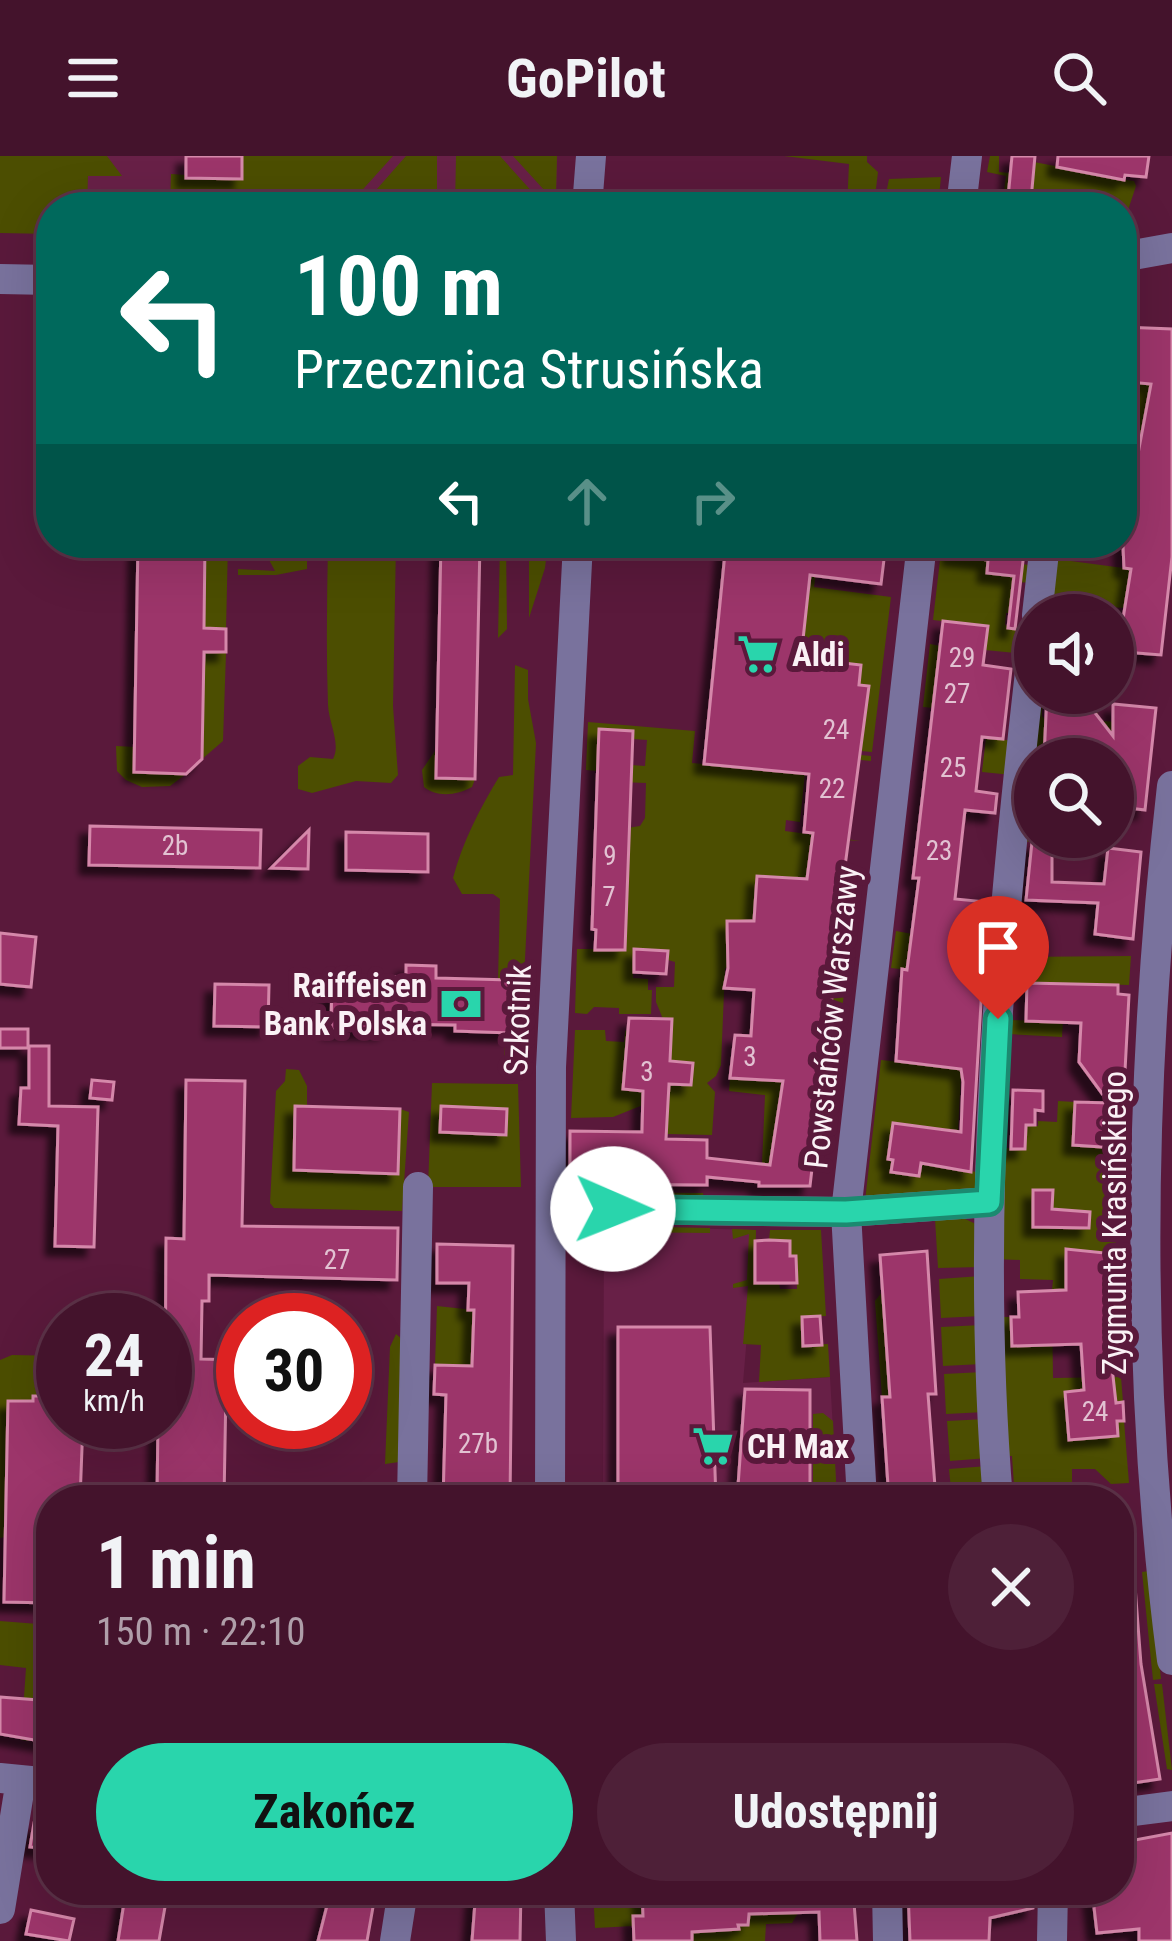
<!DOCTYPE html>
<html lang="pl">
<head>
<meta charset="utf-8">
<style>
	body { margin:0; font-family:"Roboto Condensed",sans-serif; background:#4e2038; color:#f1f3f6; height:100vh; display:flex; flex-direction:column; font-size:45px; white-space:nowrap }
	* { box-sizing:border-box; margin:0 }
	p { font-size:39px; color:#af9ea9 }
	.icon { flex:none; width:66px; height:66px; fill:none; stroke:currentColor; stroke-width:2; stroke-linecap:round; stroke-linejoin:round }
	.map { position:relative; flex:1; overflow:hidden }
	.side { position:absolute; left:36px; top:1329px; width:1098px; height:420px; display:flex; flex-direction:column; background:#44132c; border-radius:48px; box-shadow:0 12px 48px #0002,0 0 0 3px #5c3248 }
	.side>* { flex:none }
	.top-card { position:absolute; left:36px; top:36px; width:1101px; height:366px; border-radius:48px; box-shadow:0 12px 48px #0002,0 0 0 3px #5c3248; background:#00695c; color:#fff; overflow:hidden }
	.controls { position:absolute; left:1014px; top:438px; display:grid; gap:24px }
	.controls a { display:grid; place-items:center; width:120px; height:120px; border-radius:50%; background:#44132c; box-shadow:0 12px 48px #0002,0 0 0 3px #5c3248; font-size:60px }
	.speed { position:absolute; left:36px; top:1137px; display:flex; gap:24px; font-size:60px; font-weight:700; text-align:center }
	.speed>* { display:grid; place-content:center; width:156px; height:156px; border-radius:50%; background:#44132c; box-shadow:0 12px 48px #0002,0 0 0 3px #5c3248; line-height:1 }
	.speed small { font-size:30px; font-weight:400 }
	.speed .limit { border:18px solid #d22; background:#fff; color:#111 }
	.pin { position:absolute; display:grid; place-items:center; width:102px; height:102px; color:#fff; margin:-123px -51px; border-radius:50% 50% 50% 0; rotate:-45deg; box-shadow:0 0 12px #0007 }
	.pin .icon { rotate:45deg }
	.me { position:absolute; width:132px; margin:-66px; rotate:91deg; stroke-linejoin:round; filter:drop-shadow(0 0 9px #0008) }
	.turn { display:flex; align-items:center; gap:42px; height:252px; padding:0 60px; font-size:54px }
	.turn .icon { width:156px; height:156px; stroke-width:2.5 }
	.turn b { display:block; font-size:84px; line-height:102px }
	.lanes { display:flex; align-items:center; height:114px; padding:0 60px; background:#0003; justify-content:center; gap:60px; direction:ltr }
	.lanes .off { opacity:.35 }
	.round { display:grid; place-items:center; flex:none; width:126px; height:126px; border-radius:63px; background:#4e2038 }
	.head { display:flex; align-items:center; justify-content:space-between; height:204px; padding:0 60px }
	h1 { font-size:72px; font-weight:700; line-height:90px }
	.action { display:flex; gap:24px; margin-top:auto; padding:24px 60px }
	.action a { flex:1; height:138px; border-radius:72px; background:#29d5ac; color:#111; font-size:48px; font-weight:700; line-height:138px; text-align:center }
	.action a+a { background:#4e2038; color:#f1f3f6 }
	header { display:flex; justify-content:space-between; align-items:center; height:156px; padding:0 60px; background:#44132c; font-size:54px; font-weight:700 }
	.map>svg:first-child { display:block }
</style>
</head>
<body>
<header><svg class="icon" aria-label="menu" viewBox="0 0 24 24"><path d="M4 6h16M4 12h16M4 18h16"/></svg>GoPilot<svg class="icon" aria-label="search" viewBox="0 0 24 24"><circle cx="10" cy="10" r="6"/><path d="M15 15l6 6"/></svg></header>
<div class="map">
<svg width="1172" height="1785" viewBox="0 0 1172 1785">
	<defs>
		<filter id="shadow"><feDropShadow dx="-9" dy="9" stdDeviation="3" flood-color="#0009"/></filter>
	</defs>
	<rect width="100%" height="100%" fill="#5a193b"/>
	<!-- built -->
	<path fill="#682047" d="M 0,0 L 557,0 L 556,39 L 544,51 L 51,51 Z
		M 604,1070 L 756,1074 L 743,1227 L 830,1221 L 837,1344 L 603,1344 Z"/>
	<!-- green -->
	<path fill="#4c4e01" d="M 0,0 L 107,0 L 122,20 L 88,20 L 87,51 L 51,51 L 51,78 L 0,77 Z
		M 242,0 L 393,0 L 347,51 L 170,51 L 171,18 L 186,19 L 187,23 L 241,23 Z
		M 406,0 L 437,0 L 437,51 L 361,51 Z
		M 456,0 L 500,0 L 545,50 L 455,51 Z
		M 513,0 L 557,0 L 556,39 L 545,35 Z
		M 784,0 L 867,0 L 867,6 L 878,16 L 875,41 L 885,43 L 889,23 L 941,21 L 938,51 L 847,51 L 849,8 Z
		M 990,0 L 999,0 L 999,16 L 1032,19 L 1034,6 L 1086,16 L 1105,0 L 1103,21 L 1134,25 L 1136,30 L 1128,54 L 1122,55 L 1122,51 L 1009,51 L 1006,46 L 1004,51 L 994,51 L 988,33 L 1004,35 L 1006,20 L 987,16 Z
		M 1122,218 L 1130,219 L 1129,226 L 1151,228 L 1138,299 L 1122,297 Z
		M 205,387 L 228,387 L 226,473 L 204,472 Z
		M 260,387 L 307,387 L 307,413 L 276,419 L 238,419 L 238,413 L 275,415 Z
		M 328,387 L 396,387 L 393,550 L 398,619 L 391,627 L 356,625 L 312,637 L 298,633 L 298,610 L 310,601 L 333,603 C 341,588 329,568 328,549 C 326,495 327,441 328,387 Z
		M 500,387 L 506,387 L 507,473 L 498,482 Z
		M 529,387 L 548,387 L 545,412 L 529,462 Z
		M 813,387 L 820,387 L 814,431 L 891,441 L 872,596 L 861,595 L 869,531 L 859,529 L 861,510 L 828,506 L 822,595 L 871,600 L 871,605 L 840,602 L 805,617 L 800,666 L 786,664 L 785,675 L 861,685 L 812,682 L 804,748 L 764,764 L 734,766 L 747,813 L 725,812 L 721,909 L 716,920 L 707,927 L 715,936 L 712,979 L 667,978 L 667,951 L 643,949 L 613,961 L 571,962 L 575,874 L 605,874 L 606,885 L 624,886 L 625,875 L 663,863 L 656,846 L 656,831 L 674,831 L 675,806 L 634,794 L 633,822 L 648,823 L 648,834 L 652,834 L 651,858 L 619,858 L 619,852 L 594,851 L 587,858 L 575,857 L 577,793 L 612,793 L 596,782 L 596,774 L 627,672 L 640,670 L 645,662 L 646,627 L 595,625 L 598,620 L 631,609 L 645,610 L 647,584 L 633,583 L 632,575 L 599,573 L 597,615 L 586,614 L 588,566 L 695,575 L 692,607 L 790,616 Z
		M 942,387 L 953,387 L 953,400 L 988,404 L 988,417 L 1005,419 L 1007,406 L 1036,410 L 1034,427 L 1014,426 L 1010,457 L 1006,457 L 1005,469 L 1029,474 L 1026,498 L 985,494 L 987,470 L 933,464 Z
		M 1048,402 L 1131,413 L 1127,449 L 1125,452 L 1062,448 L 1061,452 L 1042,451 Z
		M 930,488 L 941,490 L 934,552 L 923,551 Z
		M 204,496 L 226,497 L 223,585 L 201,604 Z
		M 515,509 L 528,514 L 528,543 L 536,587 L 520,901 L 504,901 L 510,824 L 498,824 L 500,743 L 493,738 L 462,738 L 453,722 C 462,687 480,652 499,621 L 513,619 Z
		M 1035,537 L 1088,537 L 1097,549 L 1098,565 L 1118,566 L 1116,588 L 1049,549 L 1042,553 L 1042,560 L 1048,567 L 1044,603 L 1035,603 L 1035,681 L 1055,681 L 1055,687 L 1016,685 Z
		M 986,582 L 1016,585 L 1012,619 L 982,616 Z
		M 116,590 L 135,591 L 135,616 L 186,618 L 170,630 L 142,631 L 126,624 L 117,615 Z
		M 437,592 L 436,622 L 475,623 L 472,631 C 457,639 438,642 424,631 L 422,614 Z
		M 843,716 L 858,717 L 851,775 L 840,774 Z
		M 957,743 L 977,745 L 966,820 L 956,1014 L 979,1016 L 979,1032 L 865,1045 L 881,904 L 928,909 L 945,818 L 891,812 L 896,775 L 951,785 Z
		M 794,785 L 840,805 L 848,803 L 842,854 L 831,852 Z
		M 1131,800 L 1129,829 L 1097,828 L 1095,850 L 1065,829 L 1062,881 L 1008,878 L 1009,864 L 1050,865 L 1050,831 L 1006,830 L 1008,801 Z
		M 768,912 L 833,926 L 831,946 L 782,941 L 773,984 L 773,1009 L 762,1009 L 765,939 L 729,935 L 730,922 L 766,924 Z
		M 286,913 L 299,914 L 307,930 L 307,950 L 295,951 L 295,1014 L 397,1018 L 400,953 L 409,956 L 402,1055 L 274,1052 L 270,1047 L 276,935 L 285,925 Z
		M 432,927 L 518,928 L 521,1031 L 428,1031 Z
		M 1058,945 L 1075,946 L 1074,989 L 1116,992 L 1118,972 L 1122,972 L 1115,1098 L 1094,1098 L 1093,1094 L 1085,1094 L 1084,1099 L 1066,1099 L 1066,1121 L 1077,1147 L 1052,1150 L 1053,1222 L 1121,1221 L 1123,1246 L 1116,1247 L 1114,1232 L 1065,1237 L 1069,1283 L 1118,1280 L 1117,1265 L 1124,1265 L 1129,1327 L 1111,1328 L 1095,1313 L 1072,1313 L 1072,1337 L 1062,1337 L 1062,1344 L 1015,1344 L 1012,1300 L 999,1300 L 1000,1161 L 1011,1161 L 1012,1190 L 1046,1189 L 1045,1135 L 1052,1135 L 1053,1124 L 1020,1123 L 1020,1104 L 995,1103 L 1006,992 L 1024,993 L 1026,970 L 1038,970 L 1038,965 L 1057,966 Z
		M 571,1036 L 703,1037 L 708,1066 L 595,1065 L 593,1084 C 574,1075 572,1055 571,1036 Z
		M 963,1062 L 976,1068 L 981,1111 L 938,1112 L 935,1063 Z
		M 604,1070 L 710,1072 L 710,1077 L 619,1076 L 617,1090 L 604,1090 Z
		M 732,1073 L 756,1074 L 755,1126 L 779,1127 L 780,1133 L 797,1133 L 796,1101 L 790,1100 L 790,1085 L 769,1084 L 770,1074 L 821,1074 L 826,1160 L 802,1161 L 803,1189 L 828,1188 L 830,1221 L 759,1226 L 761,1189 L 743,1188 L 748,1130 L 733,1132 L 733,1128 L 747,1124 L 749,1078 L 733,1083 Z
		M 981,1120 L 982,1160 L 941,1162 L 939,1123 Z
		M 882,1136 L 890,1241 L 882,1241 L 875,1145 Z
		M 437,1150 L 474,1154 L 472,1210 L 435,1209 Z
		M 982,1169 L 982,1208 L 943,1210 L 941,1171 Z
		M 396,1178 L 402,1183 L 399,1306 L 385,1308 L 390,1191 Z
		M 12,1199 L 63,1200 L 63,1240 L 34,1240 L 33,1245 L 8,1245 L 5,1381 L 0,1382 L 0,1204 Z
		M 983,1216 L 985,1256 L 946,1258 L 944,1218 Z
		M 823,1257 L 833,1265 L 837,1344 L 813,1344 L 813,1258 Z
		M 986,1263 L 988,1302 L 950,1305 L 947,1265 Z
		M 988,1310 L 991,1344 L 952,1344 L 949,1313 Z
		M 1149,1415 L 1161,1523 L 1153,1524 L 1142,1416 Z
		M 0,1465 L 51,1469 L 50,1545 L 32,1544 L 29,1585 L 21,1584 L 26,1512 L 0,1509 Z
		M 1154,1528 L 1162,1528 L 1172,1614 L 1167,1613 Z
		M 593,1734 L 642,1734 L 643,1760 L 634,1770 L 595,1772 Z
		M 798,1757 L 792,1767 L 766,1768 L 765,1785 L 692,1785 L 692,1776 L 738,1773 L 738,1769 L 748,1769 L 749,1758 Z"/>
	<!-- building -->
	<path fill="#9c366b" stroke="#d588aa" stroke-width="3" filter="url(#shadow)" d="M 186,0 L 242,0 L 242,23 L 186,22 Z
		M 1012,0 L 1035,0 L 1031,44 L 1008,42 Z
		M 1058,0 L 1149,0 L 1146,21 L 1125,19 L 1124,24 L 1057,11 Z
		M 1122,171 L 1172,173 L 1172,401 L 1161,499 L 1113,495 L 1113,462 L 1123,463 L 1131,413 L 1124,412 L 1122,368 L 1126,369 L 1132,328 L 1122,327 L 1122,302 L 1135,303 L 1138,298 L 1151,228 L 1129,226 L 1130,219 L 1122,218 Z
		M 138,387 L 205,387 L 204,472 L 226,473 L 226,496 L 204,496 L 202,603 L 186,618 L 134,616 Z
		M 441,387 L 480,387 L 475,623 L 436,622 Z
		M 726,387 L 886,387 L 881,428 L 810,419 L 801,502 L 861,509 L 859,529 L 869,530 L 842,733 L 844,733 L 838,786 L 844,793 L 843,803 L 836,807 L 810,1030 L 759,1030 L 759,1026 L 707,1021 L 707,1029 L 570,1028 L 570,975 L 642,976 L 643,935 L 623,933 L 629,862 L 672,863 L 670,905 L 693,907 L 691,929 L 669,928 L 666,983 L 707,984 L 707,1002 L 770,1009 L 783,925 L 730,922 L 735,879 L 751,880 L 754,834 L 724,832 L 728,812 L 727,765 L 754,765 L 757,720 L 807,723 L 813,677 L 804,676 L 809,618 L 704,608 Z
		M 952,387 L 1025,388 L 1015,473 L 1008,472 L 1014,420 L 987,417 L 988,404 L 952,400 Z
		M 943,465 L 988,470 L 983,509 L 1011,513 L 1003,583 L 982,581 L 976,635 L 997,638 L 995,657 L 965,654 L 955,743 L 987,746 L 971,1016 L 921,1007 L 919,1020 L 891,1016 L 893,1004 L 888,1003 L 893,967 L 961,976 L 963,926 L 961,913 L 896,905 L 902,813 L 907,814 L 919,722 L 913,722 Z
		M 1047,538 L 1082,540 L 1113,580 L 1113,548 L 1156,552 L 1145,654 L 1113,650 L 1113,603 L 1044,603 Z
		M 599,573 L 633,575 L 625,794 L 595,794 L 596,774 L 592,773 Z
		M 90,670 L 261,674 L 260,712 L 89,709 Z
		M 309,674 L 308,713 L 271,712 Z
		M 346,676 L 428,678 L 428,716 L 346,714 Z
		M 1032,686 L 1052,687 L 1052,726 L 1104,728 L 1108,692 L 1141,696 L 1133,783 L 1095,778 L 1098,747 L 1026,744 Z
		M 0,777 L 36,781 L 31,831 L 0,828 Z
		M 634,793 L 668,795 L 666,818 L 634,816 Z
		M 406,809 L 436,810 L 436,822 L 511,824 L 510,877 L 455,875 L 455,869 L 386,868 L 386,874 L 331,873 L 332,819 L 406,821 Z
		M 1027,827 L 1118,829 L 1118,838 L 1129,839 L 1122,972 L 1118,972 L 1116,992 L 1073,989 L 1075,946 L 1109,947 L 1079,906 L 1081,867 L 1026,865 Z
		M 215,828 L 269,829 L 268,871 L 214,870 Z
		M 0,873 L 28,873 L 28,892 L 0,892 Z
		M 29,890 L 49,890 L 49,950 L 98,951 L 94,1091 L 55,1090 L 58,970 L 19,968 L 21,932 L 29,932 Z
		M 92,924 L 114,926 L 112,944 L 90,942 Z
		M 186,924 L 245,925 L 242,1070 L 398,1072 L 397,1124 L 209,1119 L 209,1145 L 202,1145 L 201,1203 L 238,1204 L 237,1232 L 226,1232 L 224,1344 L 157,1344 L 158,1266 L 165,1266 L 166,1082 L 184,1083 Z
		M 1013,934 L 1043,935 L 1043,955 L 1035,954 L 1035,969 L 1026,969 L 1025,993 L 1011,993 Z
		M 295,950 L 400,953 L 398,1018 L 294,1014 Z
		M 441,950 L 507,953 L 506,979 L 440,976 Z
		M 1033,1034 L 1053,1034 L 1052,1053 L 1090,1056 L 1089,1072 L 1033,1071 Z
		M 769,1084 L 790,1085 L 790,1100 L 796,1100 L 797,1127 L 755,1127 L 755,1085 Z
		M 437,1088 L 513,1090 L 510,1344 L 443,1344 L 446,1239 L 434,1238 L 435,1209 L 472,1210 L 474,1154 L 468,1154 L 469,1127 L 437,1127 Z
		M 1066,1093 L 1115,1098 L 1115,1122 L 1106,1123 L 1107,1162 L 1117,1161 L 1119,1183 L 1109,1184 L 1116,1247 L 1123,1246 L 1124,1265 L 1117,1265 L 1118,1280 L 1069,1284 L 1065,1236 L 1084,1234 L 1081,1188 L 1012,1190 L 1011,1161 L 1019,1161 L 1018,1136 L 1066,1134 Z
		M 927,1095 L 936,1238 L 928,1238 L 936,1344 L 889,1344 L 882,1241 L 890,1241 L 880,1099 Z
		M 820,1160 L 822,1189 L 803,1190 L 802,1161 Z
		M 618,1171 L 710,1171 L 716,1344 L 618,1344 Z
		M 745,1233 L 810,1234 L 810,1344 L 737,1344 Z
		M 33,1240 L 63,1240 L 63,1266 L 83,1266 L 80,1344 L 51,1344 L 51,1447 L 4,1446 L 8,1245 L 33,1245 Z
		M 1119,1430 L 1135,1430 L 1141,1508 L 1160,1623 L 1119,1629 Z
		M 0,1541 L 51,1545 L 51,1587 L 0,1578 Z
		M 34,1667 L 51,1669 L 51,1693 L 30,1691 Z
		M 1172,1677 L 1172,1785 L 1139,1785 L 1139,1773 L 1097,1777 L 1092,1734 L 1119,1734 L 1119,1687 Z
		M 126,1734 L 168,1734 L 159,1785 L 118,1785 Z
		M 331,1734 L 376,1734 L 367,1785 L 318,1785 Z
		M 476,1734 L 521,1734 L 520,1785 L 472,1785 Z
		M 642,1734 L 853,1734 L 857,1785 L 820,1785 L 819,1756 L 749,1758 L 748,1769 L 738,1769 L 739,1773 L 692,1776 L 692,1785 L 634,1785 L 633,1760 L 643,1760 Z
		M 908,1734 L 1034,1734 L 1033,1752 L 990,1762 L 989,1785 L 910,1785 Z
		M 31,1754 L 74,1763 L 69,1785 L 26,1778 Z"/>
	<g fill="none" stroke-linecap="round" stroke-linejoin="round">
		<!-- minor -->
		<path stroke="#79729d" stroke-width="30" d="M 587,51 L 591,0
			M 961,51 L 967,0
			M 1122,101 L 1172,92
			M 0,123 L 51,124
			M 1037,459 L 1045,387
			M 1172,630 C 1139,920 1134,1214 1172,1504
			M 613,1053 L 846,1056 L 989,1046
			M 412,1344 L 418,1031
			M 550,1344 L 551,911 L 578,387
			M 862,1344 L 846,1056 L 922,387
			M 998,1344 C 974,1053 1001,762 1035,473
			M 0,1622 L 51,1627
			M 1119,1657 L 1172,1650
			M 559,1734 L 561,1785
			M 887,1734 L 888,1785
			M 0,1753 L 21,1624
			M 395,1785 L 403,1734
			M 1052,1785 L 1053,1734"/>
	</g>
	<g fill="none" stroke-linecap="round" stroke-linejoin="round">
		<!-- route casing -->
		<g stroke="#1b8a70" stroke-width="30">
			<path id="route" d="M 613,1053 L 846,1056 L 989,1046 L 998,863"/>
		</g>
		<!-- route -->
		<use href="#route" stroke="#29d5ac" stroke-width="21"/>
	</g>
	<!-- icons -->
	<defs>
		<g id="supermarket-bare" transform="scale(3.24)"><path d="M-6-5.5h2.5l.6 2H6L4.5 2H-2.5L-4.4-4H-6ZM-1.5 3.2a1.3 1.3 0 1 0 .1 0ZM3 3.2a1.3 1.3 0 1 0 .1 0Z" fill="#29d5ac" stroke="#5a193b" stroke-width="2.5" paint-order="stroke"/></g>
		<g id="bank-bare" transform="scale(3.24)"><path d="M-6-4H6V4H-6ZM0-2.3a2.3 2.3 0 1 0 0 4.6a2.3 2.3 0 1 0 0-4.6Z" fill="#29d5ac" stroke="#5a193b" stroke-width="2.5" paint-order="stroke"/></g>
	</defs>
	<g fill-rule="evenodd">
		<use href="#supermarket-bare" x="758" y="498"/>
		<use href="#bank-bare" x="461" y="848"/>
		<use href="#supermarket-bare" x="713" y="1290"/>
	</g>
	<g text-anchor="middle" stroke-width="12" stroke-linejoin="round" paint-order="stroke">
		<!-- number labels -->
		<g font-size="27" fill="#e2c2d2">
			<text x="962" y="511">29</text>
			<text x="957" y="547">27</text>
			<text x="836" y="583">24</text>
			<text x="953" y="621">25</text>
			<text x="832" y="642">22</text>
			<text x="175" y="699">2b</text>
			<text x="939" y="704">23</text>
			<text x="610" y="709">9</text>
			<text x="609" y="750">7</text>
			<text x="750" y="910">3</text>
			<text x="647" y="925">3</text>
			<text x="337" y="1113">27</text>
			<text x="1095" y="1265">24</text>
			<text x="478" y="1297">27b</text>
		</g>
		<!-- poi labels -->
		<g font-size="33" font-weight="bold" fill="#faf1f5" stroke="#5a193b" text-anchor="start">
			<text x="792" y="510">Aldi</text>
			<text x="427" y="841" text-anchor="end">Raiffeisen<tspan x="427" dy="38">Bank Polska</tspan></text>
			<text x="747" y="1302">CH Max</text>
		</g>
		<!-- street labels -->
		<g font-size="33" fill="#faf1f5" stroke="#5a193b">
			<text transform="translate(831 861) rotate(-84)" y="12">Powstańców Warszawy</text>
			<text transform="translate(517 864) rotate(-88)" y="12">Szkotnik</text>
			<text transform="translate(1114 1067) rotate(-90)" y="12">Zygmunta Krasińskiego</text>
		</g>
	</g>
</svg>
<div class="controls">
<a><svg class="icon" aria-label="sound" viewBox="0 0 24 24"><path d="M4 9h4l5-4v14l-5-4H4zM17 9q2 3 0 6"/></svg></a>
<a><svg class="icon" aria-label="search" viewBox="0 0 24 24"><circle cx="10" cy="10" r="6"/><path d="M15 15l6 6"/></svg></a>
</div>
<div class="speed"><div>24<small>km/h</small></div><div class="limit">30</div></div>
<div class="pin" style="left:998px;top:863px;background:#d93025"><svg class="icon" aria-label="arrive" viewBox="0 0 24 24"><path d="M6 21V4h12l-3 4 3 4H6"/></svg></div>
<svg class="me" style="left:613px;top:1053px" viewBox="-20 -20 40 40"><circle r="19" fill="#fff"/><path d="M0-13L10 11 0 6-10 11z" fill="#29d5ac"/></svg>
<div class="top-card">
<div class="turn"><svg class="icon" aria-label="left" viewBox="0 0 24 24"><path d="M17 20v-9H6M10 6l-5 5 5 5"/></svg><div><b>100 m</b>Przecznica Strusińska</div></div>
<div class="lanes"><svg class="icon" aria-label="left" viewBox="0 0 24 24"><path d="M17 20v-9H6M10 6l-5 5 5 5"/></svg><svg class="icon off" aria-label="ahead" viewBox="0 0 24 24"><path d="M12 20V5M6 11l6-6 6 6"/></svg><svg class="icon off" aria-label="right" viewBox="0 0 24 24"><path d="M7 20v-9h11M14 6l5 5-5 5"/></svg></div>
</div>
<section class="side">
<div class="head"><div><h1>1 min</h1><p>150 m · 22:10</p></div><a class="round"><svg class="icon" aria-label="close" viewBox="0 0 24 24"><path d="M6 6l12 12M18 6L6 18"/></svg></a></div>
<div class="action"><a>Zakończ</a><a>Udostępnij</a></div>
</section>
</div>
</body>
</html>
